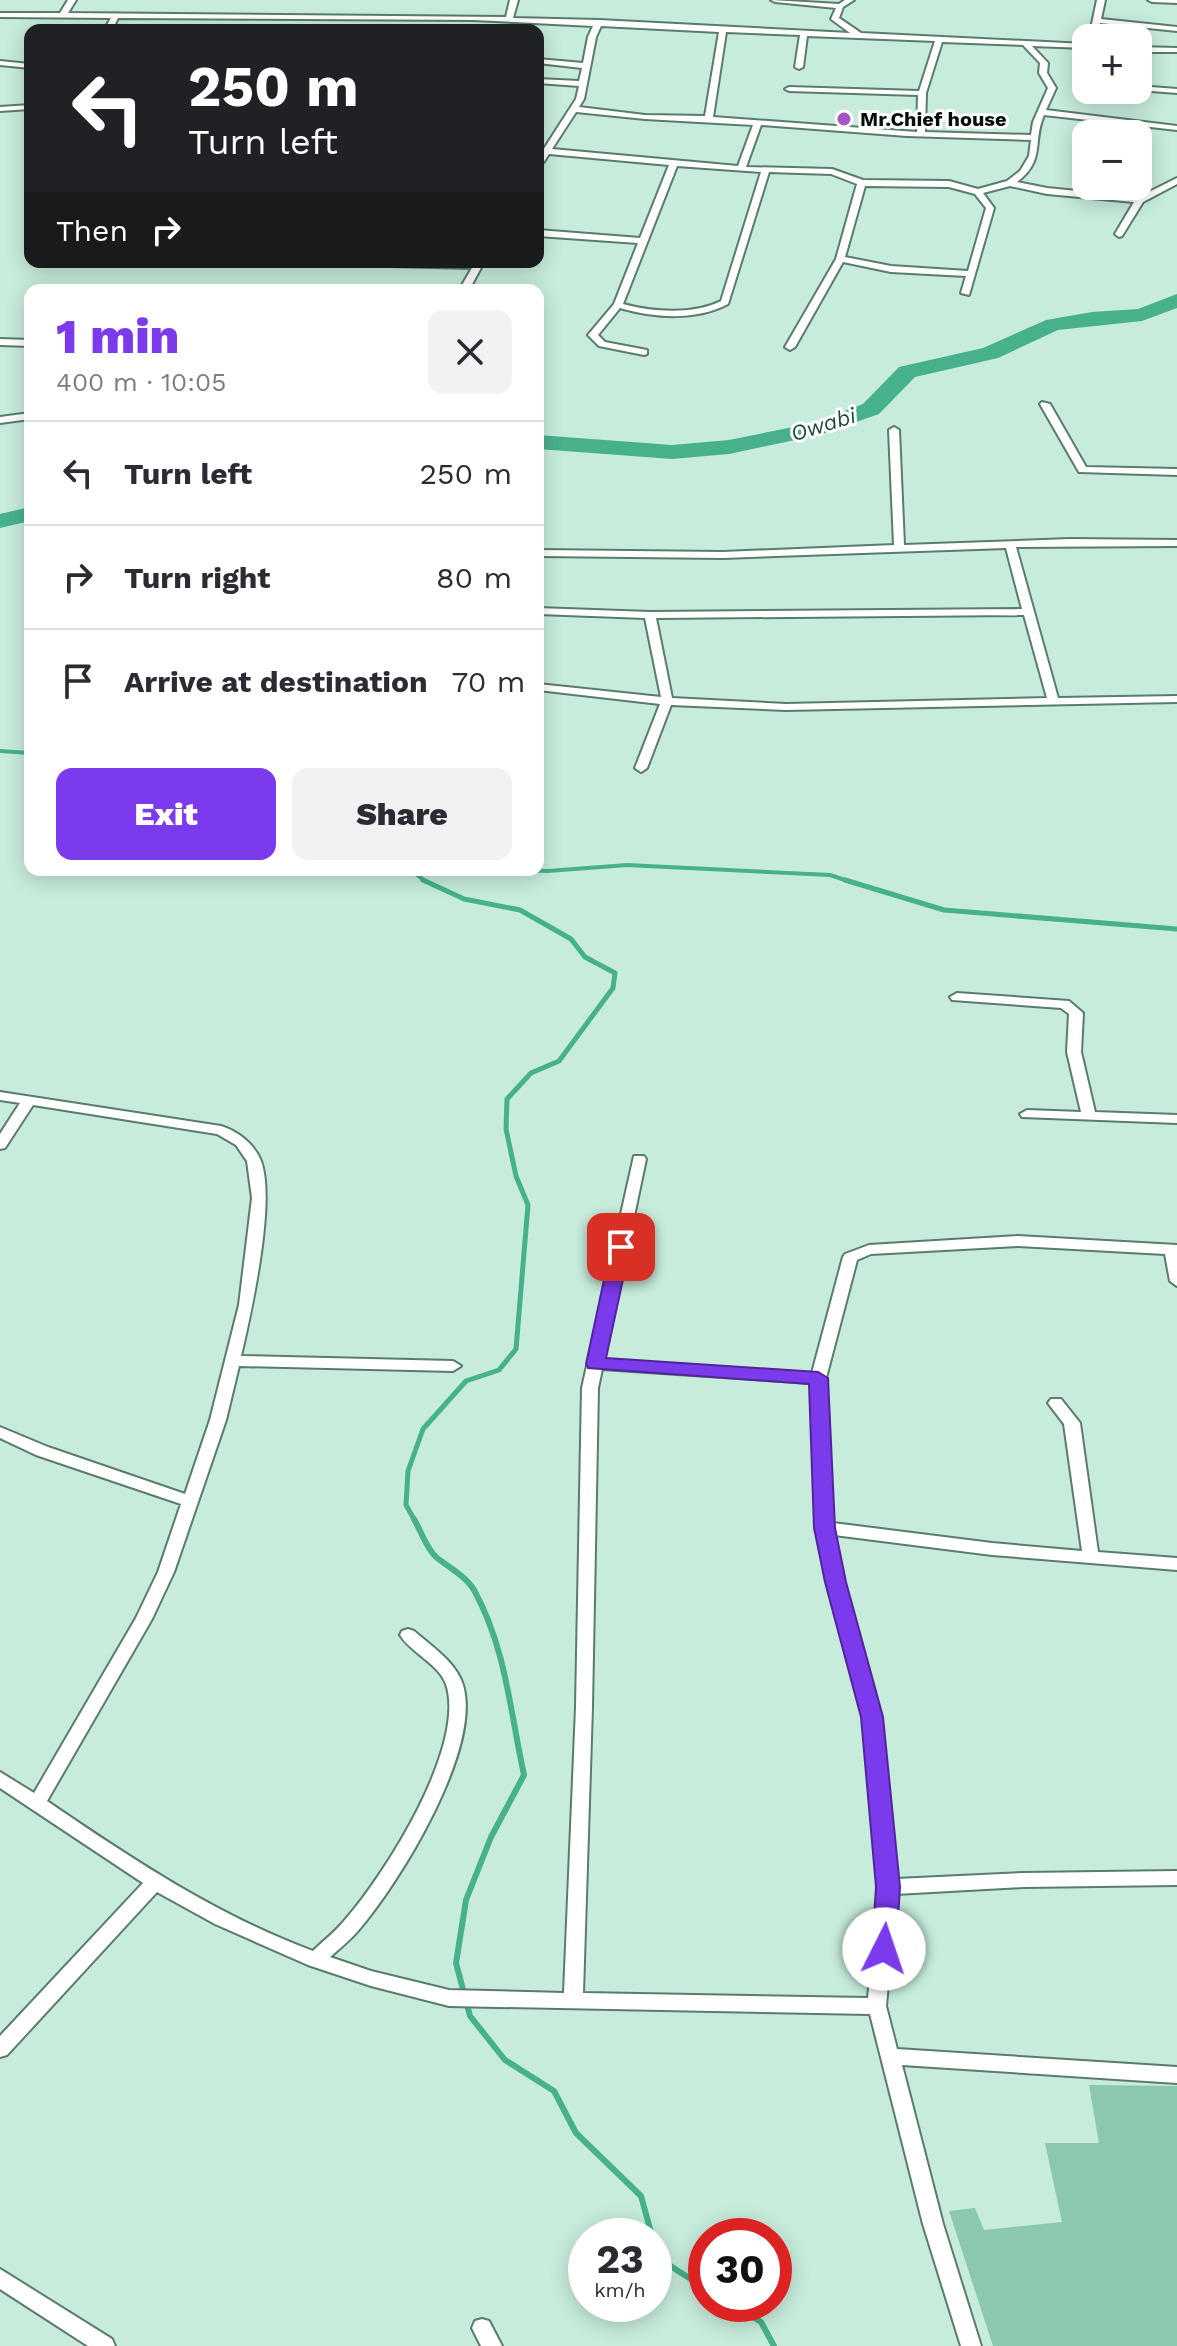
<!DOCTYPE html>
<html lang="en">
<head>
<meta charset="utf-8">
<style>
	body { margin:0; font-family:"Work Sans",sans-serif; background:#f2f2f3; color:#2b2b33; height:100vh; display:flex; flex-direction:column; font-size:30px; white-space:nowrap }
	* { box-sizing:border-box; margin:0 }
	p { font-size:26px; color:#7c7c81 }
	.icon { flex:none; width:44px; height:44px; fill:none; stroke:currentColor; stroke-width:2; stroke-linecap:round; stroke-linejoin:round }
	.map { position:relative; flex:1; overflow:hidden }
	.sheet { position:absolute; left:24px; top:284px; width:520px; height:592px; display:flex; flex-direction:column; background:#fff; border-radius:16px; box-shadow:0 4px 20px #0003 }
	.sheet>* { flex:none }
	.top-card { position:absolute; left:24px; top:24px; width:520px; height:244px; border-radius:16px; box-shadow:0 4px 20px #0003; background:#202124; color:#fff; overflow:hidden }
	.fabs { position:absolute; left:1072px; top:24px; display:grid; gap:16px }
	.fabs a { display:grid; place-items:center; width:80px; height:80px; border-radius:16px; background:#fff; box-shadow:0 4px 20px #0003; font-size:40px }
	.speed { position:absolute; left:568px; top:2218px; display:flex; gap:16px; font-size:40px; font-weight:700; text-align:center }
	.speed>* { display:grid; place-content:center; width:104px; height:104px; border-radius:50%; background:#fff; box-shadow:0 4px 20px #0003; line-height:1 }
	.speed small { font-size:20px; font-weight:400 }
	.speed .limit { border:12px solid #d22; background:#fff; color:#111 }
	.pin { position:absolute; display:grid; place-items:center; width:68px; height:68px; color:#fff; margin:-34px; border-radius:16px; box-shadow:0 4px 12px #0006 }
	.me { position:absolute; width:88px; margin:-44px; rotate:4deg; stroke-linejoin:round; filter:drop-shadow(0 0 6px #0008) }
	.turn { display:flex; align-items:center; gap:28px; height:168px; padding:0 32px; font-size:36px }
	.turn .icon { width:104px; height:104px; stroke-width:2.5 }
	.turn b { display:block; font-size:56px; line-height:68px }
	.then { display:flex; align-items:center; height:76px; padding:0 32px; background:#0003; gap:16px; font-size:30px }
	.round { display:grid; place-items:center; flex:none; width:84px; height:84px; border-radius:16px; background:#f2f2f3 }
	.head { display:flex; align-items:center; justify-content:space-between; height:136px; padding:0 32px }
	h1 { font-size:48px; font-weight:800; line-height:60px; color:#7c3aed }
	.action { display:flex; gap:16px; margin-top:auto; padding:16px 32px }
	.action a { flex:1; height:92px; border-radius:16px; background:#7c3aed; color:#fff; font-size:32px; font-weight:800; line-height:92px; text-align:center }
	.action a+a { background:#f2f2f3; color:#2b2b33 }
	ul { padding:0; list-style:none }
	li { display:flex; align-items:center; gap:24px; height:104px; padding:0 32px; border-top:2px solid #e1e1e2 }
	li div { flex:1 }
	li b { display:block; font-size:30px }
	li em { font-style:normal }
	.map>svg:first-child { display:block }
</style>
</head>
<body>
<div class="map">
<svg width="1177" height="2346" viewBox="0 0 1177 2346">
	<rect width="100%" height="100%" fill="#c7ecdb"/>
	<!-- green -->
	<path fill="#8bc8ae" d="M 1089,2085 L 1177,2086 L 1177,2346 L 993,2346 L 949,2211 L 975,2208 L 984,2230 L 1062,2222 L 1045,2143 L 1099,2143 Z"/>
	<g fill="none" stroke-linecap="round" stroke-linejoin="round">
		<!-- stream-far2 -->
		<path stroke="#46b18a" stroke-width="4" d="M 0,751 L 30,753
			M 411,870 L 426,882
			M 517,870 L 548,871 L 627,865 L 830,875 L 851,882"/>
		<!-- stream-far1 -->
		<path stroke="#46b18a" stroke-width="5" d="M 845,880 L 944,910 L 1177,929
			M 415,1521 L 406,1505 L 408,1471 L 423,1429 L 466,1381 L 499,1370 L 516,1349 L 528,1205 L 516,1176 L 506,1129 L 507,1099 L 531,1073 L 559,1061 L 613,988 L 615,973 L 585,957 L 571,939 L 520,910 L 464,899 L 423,880"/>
		<!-- stream -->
		<path stroke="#46b18a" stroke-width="6" d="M 414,1519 C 421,1531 426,1548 436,1557 C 448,1567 466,1576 474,1590 C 506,1648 510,1711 524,1775 L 491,1837 L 466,1900 L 456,1963 L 470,2016 L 505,2060 L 554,2091 L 576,2133 L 641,2196 L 652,2236
			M 654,2239 L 669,2265 L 706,2289
			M 730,2304 L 761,2322 L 774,2346"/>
		<!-- river -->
		<path fill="#46b18a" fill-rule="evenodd" d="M 1177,294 L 1177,308 L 1142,321 L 1058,330 L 998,358 L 915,377 L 879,414 L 819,435 L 729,454 L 672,459 L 538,449 L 538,435 L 672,445 L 729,440 L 813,423 L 863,404 L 899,367 L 983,348 L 1046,320 L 1092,312 L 1138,309 Z
			M 30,507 L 30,521 L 0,528 L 0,514 Z"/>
		<!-- minor casing -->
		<g stroke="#5a7b6d" stroke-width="4">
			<path id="minor" d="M 68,0 L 76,0 L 68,13 L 506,17 L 510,0 L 518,0 L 513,18 L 599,20 L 850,33 L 831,19 L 836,8 L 775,2 L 771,0 L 839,4 L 845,0 L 854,0 L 843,7 L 839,18 L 861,33 L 1086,44 L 1086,48 L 1032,46 L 1048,63 L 1047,73 L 1056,88 L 1046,110 L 1177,126 L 1177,130 L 1044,115 C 1032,142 1046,160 1017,182 L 1047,188 L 1139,197 L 1177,178 L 1177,184 L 1143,202 L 1122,236 L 1119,237 L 1115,234 L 1134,202 L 1047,194 L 1010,186 L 983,193 L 994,208 L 969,295 L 961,293 L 966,276 L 891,272 L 843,262 L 795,347 L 790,350 L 785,347 L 836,259 L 857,184 L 831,174 L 769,172 L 728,304 C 696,321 654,318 620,308 L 598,335 L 605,342 L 647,350 L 647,354 L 644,355 L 599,346 L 588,335 L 614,304 L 638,243 L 538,236 L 538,230 L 640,238 L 669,165 L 549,154 L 541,166 L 538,167 L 538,158 L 576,99 L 579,86 L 538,83 L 538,79 L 579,81 L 582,68 L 538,63 L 538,59 L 583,63 L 588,37 L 593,26 L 473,20 L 118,18 L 112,30 L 104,30 L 111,18 L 0,17 L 0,13 L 60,13 ZM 601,26 L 719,32 L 705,116 L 645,115 L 579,107 L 584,99 L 596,37 ZM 726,32 L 800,35 L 795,67 L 799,69 L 803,67 L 807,36 L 935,41 L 919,91 L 789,87 L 785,89 L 789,91 L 918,95 L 917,132 L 713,117 ZM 942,42 L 1023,45 L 1040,63 L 1039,73 L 1048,88 L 1033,122 L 1031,135 L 925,132 L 926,93 ZM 576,112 L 645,119 L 753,125 L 738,166 L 552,149 ZM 761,125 L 907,136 L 1031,140 L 1029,156 L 1020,171 L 1007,181 L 978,189 L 949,181 L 863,180 L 832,169 L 746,167 ZM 677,166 L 761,172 L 721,301 C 693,315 653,312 623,304 ZM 865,186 L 949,187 L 975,194 L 986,208 L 968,271 L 891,266 L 845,257 Z
				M 1097,0 L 1105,0 L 1101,19 L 1177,27 L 1177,31 L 1100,23 L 1097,38 L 1089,38 Z
				M 1148,0 L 1177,0 L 1177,3 L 1152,2 Z
				M 1138,47 L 1177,48 L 1177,52 L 1149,52 L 1142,71 L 1138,73 L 1138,60 L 1141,51 L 1138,51 Z
				M 0,61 L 30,64 L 30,68 L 0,65 Z
				M 1138,86 L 1177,89 L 1177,93 L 1138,90 Z
				M 30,105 L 30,109 L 0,111 L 0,107 Z
				M 346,262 L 484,262 L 469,290 L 459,290 L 472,268 L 350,265 Z
				M 0,339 L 30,340 L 30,346 L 0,345 Z
				M 1042,402 L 1050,404 L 1086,467 L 1177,469 L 1177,475 L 1079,472 L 1040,404 Z
				M 30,413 L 30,419 L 0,423 L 0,417 Z
				M 894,427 L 899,430 L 904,545 L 1070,539 L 1177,540 L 1177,546 L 1016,547 L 1058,698 L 1177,696 L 1177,702 L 786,710 L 671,705 L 647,768 L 641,772 L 635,768 L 660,704 L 538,690 L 538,684 L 661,697 L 645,618 L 538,614 L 538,608 L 650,612 L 1022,609 L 1006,548 L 723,558 L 538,556 L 538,550 L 723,552 L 894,545 L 889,430 ZM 1024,615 L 1047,698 L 786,704 L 672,698 L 656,618 Z
				M 957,993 L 1069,1001 L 1083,1013 L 1081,1052 L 1095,1112 L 1177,1115 L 1177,1123 L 1022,1117 L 1020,1114 L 1027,1110 L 1081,1112 L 1067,1052 L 1069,1014 L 1061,1008 L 952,1000 L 950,997 Z
				M 0,1092 L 221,1126 C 238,1131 255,1145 261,1161 C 276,1202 251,1313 241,1356 L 453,1361 L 461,1366 L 453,1371 L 239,1366 L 226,1420 L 174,1572 L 152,1619 L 47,1801 C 132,1859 216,1915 313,1951 C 323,1941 335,1932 344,1921 C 384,1876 467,1746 446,1684 C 438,1663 411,1653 400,1635 L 402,1631 L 408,1629 L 414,1631 C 431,1646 456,1662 463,1685 C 482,1749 399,1884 357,1932 C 349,1941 339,1949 330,1957 L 371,1971 L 449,1990 L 564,1993 L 576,1707 L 582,1388 L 634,1156 L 644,1156 L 646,1159 L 604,1360 L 812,1373 L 843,1257 L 845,1254 L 869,1245 L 1018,1236 L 1177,1245 L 1177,1286 L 1170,1281 L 1165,1254 L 1018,1246 L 871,1254 L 857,1260 L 826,1378 L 833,1523 L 992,1543 L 1082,1551 L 1064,1424 L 1048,1403 L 1051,1399 L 1061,1399 L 1080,1423 L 1098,1552 L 1177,1558 L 1177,1570 L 992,1555 L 834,1535 L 843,1582 L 881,1717 L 896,1879 L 1023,1873 L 1177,1871 L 1177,1885 L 1023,1887 L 896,1894 L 886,2006 L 897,2049 L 1177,2067 L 1177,2083 L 902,2065 L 943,2224 L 981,2346 L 961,2346 L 923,2224 L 870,2014 L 449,2006 L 371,1986 L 308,1965 L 215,1924 L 157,1892 L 7,2055 L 0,2057 L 0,2036 L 143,1883 L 0,1788 L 0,1772 L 34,1793 L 136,1618 L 158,1572 L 181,1504 L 36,1455 L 0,1438 L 0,1427 L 48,1447 L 185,1494 L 210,1420 L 239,1305 L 252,1198 L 247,1161 L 236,1145 L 217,1134 L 33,1105 L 5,1148 L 0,1149 L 0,1134 L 20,1103 L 0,1100 ZM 602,1369 L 811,1383 L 817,1528 L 827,1582 L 863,1717 L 879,1887 L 868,1998 L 583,1993 L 592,1707 L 598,1388 Z
				M 0,2269 L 112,2339 L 115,2346 L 88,2346 L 0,2289 Z
				M 482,2319 L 489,2321 L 502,2346 L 481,2346 L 472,2328 L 475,2321 Z"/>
		</g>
		<!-- minor -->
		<use href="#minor" fill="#fff" fill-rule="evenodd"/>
	</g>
	<!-- route -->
	<path fill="#7c3aed" stroke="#51269a" stroke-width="2" d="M 621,1241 L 630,1247 L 606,1358 L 818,1372 L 828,1378 L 835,1528 L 846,1582 L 883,1717 L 900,1887 L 896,1949 L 893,1956 L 884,1959 L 876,1956 L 872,1949 L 876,1887 L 861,1717 L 825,1582 L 814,1528 L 809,1384 L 588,1368 L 586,1364 L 611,1247 Z"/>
	<!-- markers -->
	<circle fill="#a755c5" stroke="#fff" stroke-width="3" cx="844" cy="119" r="8"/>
	<g text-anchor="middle" stroke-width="6" stroke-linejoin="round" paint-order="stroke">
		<!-- far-poi labels -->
		<g font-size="20" font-weight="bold" fill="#040f0a" stroke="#fff" text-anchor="start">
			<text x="860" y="126">Mr.Chief house</text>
		</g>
		<!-- far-water labels -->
		<g font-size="22" font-style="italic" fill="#1d4a3a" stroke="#fff">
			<text transform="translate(823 424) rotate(-17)" y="8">Owabi</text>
		</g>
	</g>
</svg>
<div class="fabs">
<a>+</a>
<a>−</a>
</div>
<div class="speed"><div>23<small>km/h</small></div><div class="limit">30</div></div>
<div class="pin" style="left:621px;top:1247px;background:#d93025"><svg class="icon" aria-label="arrive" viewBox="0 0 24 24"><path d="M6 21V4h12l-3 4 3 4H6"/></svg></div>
<svg class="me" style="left:884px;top:1949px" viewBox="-20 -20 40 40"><circle r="19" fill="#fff"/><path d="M0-13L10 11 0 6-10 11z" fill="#7c3aed"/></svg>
<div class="top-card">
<div class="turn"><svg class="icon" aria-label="left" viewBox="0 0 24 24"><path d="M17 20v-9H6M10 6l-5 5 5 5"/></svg><div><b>250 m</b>Turn left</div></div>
<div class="then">Then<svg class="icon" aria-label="right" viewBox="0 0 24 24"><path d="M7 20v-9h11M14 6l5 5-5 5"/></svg></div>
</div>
<section class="sheet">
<div class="head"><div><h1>1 min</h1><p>400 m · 10:05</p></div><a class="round"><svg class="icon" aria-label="close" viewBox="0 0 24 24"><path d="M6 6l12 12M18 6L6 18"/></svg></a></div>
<ul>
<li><svg class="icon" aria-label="left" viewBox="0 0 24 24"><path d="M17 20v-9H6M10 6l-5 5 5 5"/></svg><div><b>Turn left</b></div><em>250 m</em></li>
<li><svg class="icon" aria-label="right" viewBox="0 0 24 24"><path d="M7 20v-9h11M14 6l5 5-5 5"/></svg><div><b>Turn right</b></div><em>80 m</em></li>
<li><svg class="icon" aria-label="arrive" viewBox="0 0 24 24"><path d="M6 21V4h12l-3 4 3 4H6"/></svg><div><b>Arrive at destination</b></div><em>70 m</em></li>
</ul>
<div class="action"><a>Exit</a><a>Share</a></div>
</section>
</div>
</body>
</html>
